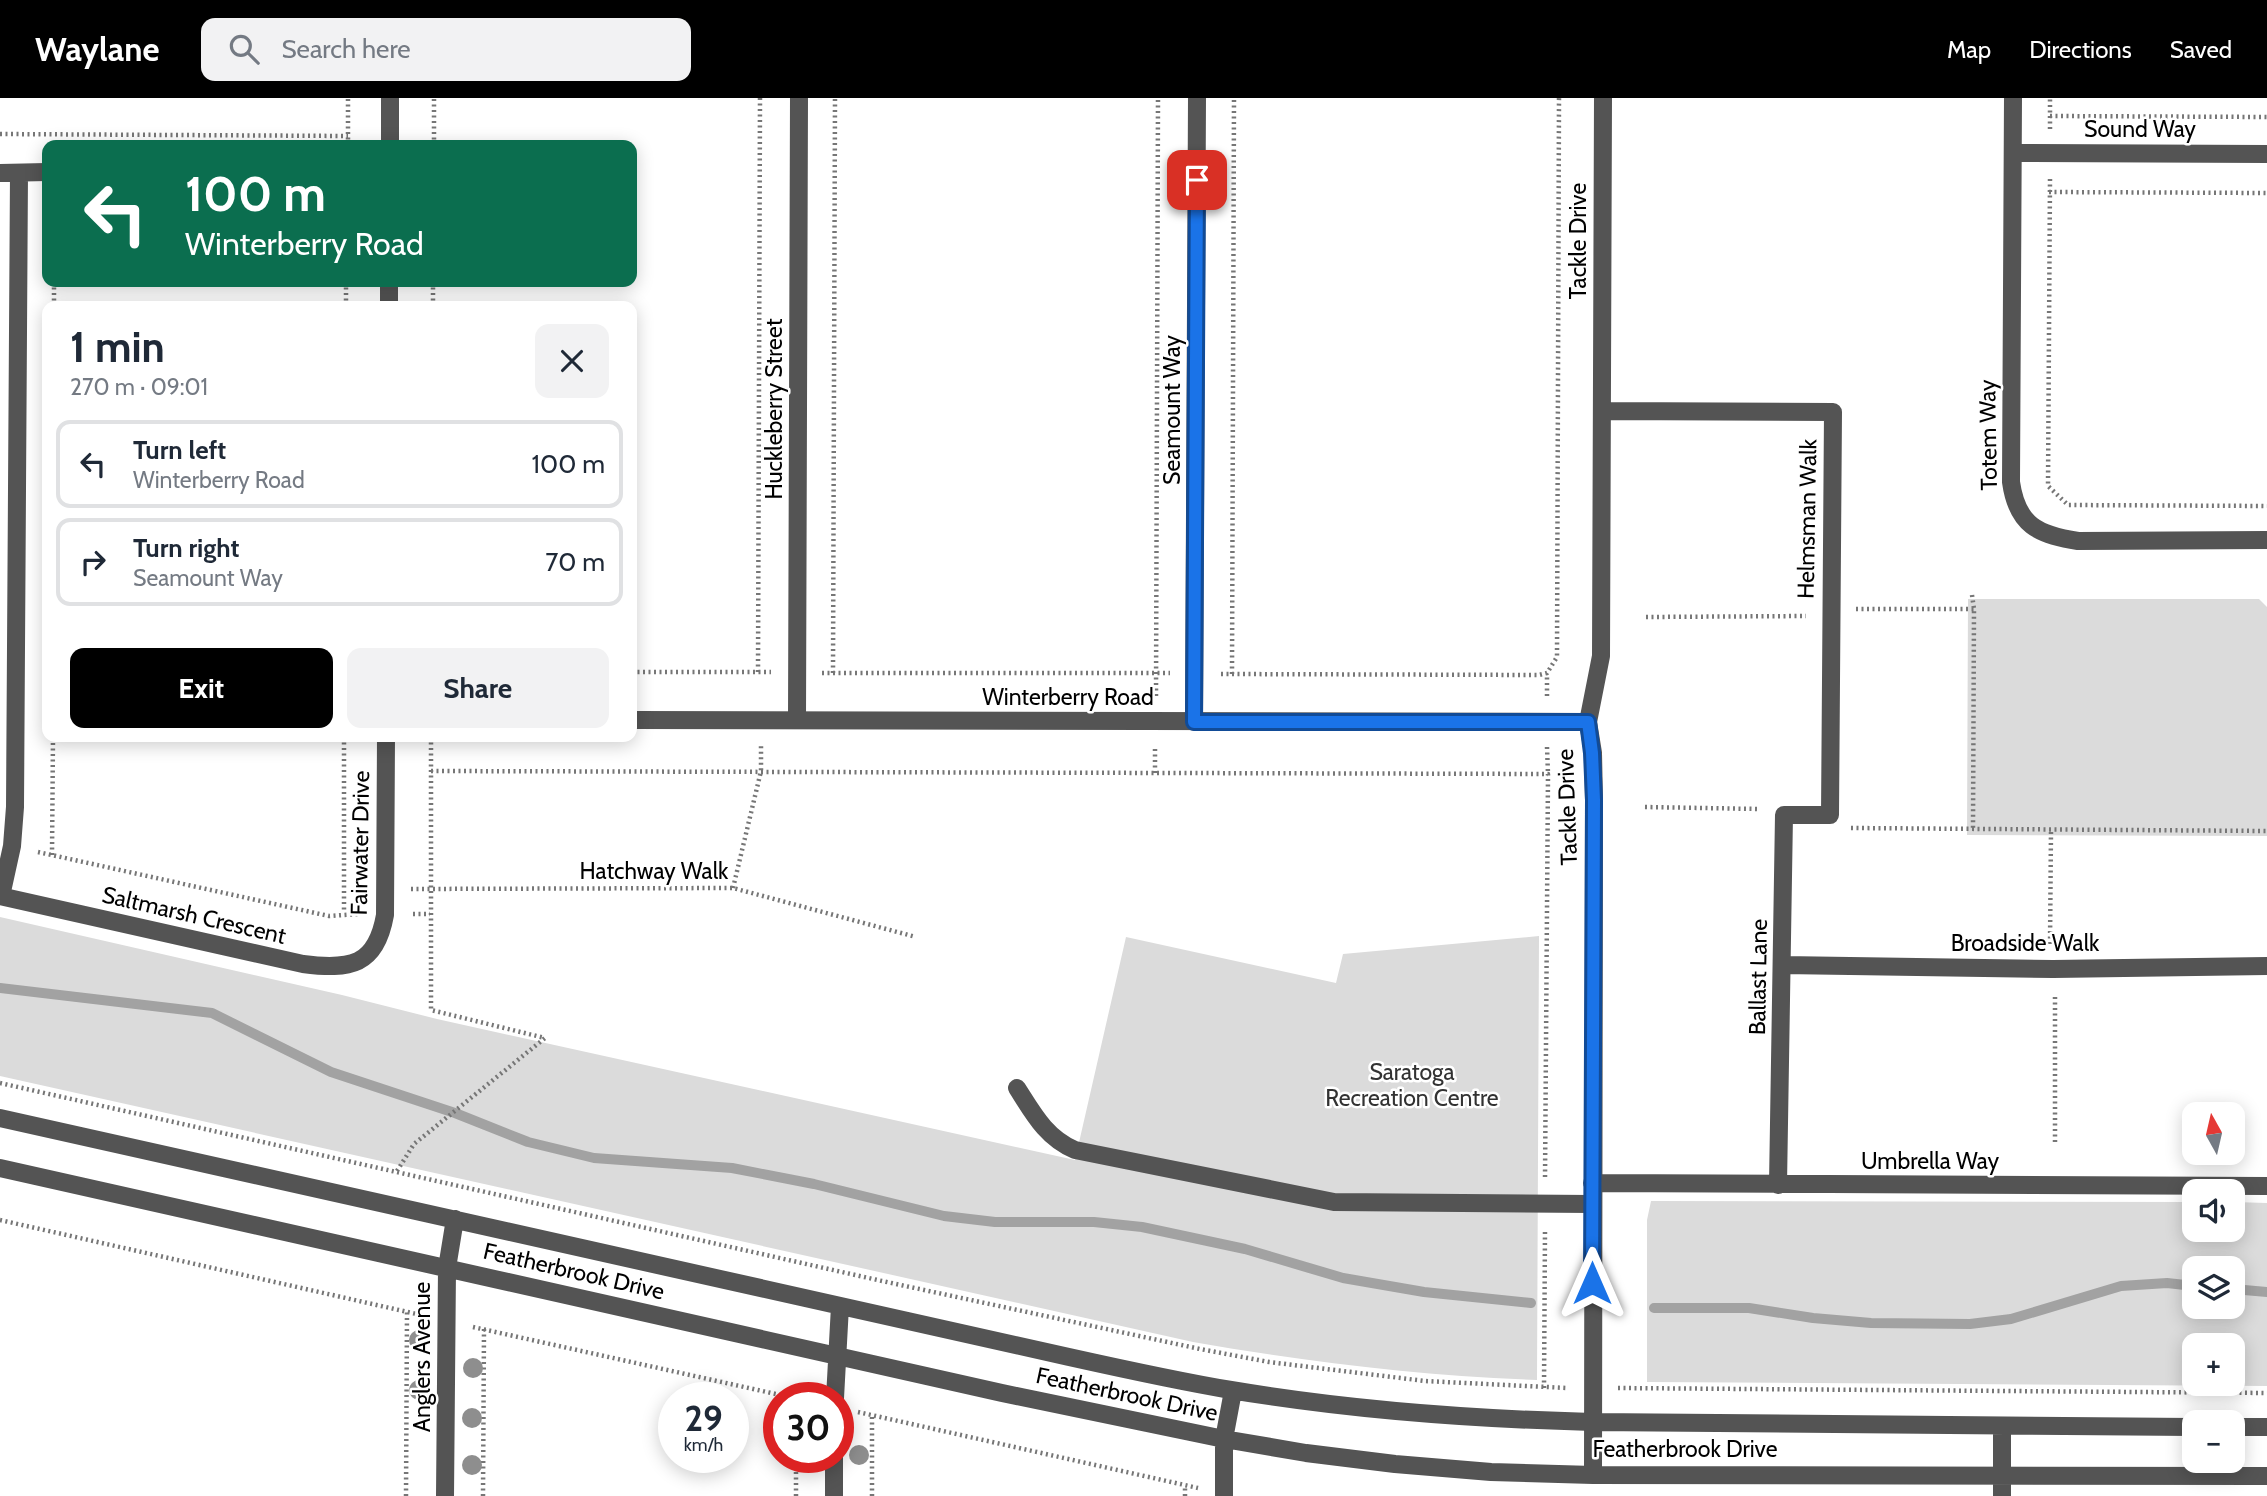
<!DOCTYPE html>
<html lang="en">
<head>
<meta charset="utf-8">
<style>
	body { margin:0; font-family:Cabin,sans-serif; background:#f2f2f3; color:#1f2937; height:100vh; display:flex; flex-direction:column; font-size:26px; white-space:nowrap }
	* { box-sizing:border-box; margin:0 }
	p { font-size:23px; color:#747a83 }
	.icon { flex:none; width:38px; height:38px; fill:none; stroke:currentColor; stroke-width:2; stroke-linecap:round; stroke-linejoin:round }
	.map { position:relative; flex:1; overflow:hidden }
	.panel { position:absolute; left:42px; top:203px; width:595px; height:441px; display:flex; flex-direction:column; background:#fff; border-radius:14px; box-shadow:0 4px 18px #0003 }
	.panel>* { flex:none }
	.guide { position:absolute; left:42px; top:42px; width:595px; height:147px; border-radius:14px; box-shadow:0 4px 18px #0003; background:#0b6e4f; color:#fff; overflow:hidden }
	.needle { width:46px; rotate:352deg }
	.buttons { position:absolute; left:2182px; top:1004px; display:grid; gap:14px }
	.buttons a { display:grid; place-items:center; width:63px; height:63px; border-radius:14px; background:#fff; box-shadow:0 4px 18px #0003; font-size:35px }
	.speed { position:absolute; left:658px; top:1284px; display:flex; gap:14px; font-size:35px; font-weight:700; text-align:center }
	.speed>* { display:grid; place-content:center; width:91px; height:91px; border-radius:50%; background:#fff; box-shadow:0 4px 18px #0003; line-height:1 }
	.speed small { font-size:18px; font-weight:400 }
	.speed .limit { border:10px solid #d22; background:#fff; color:#111 }
	.pin { position:absolute; display:grid; place-items:center; width:60px; height:60px; color:#fff; margin:-30px; border-radius:14px; box-shadow:0 4px 10px #0006 }
	.me { position:absolute; width:77px; margin:-38px; rotate:0deg; stroke-linejoin:round; filter:drop-shadow(0 0 5px #0008) }
	.turn { display:flex; align-items:center; gap:24px; height:147px; padding:0 28px; font-size:32px }
	.turn .icon { width:91px; height:91px; stroke-width:2.5 }
	.turn b { display:block; font-size:49px; line-height:60px }
	.round { display:grid; place-items:center; flex:none; width:74px; height:74px; border-radius:14px; background:#f2f2f3 }
	.head { display:flex; align-items:center; justify-content:space-between; height:119px; padding:0 28px }
	h1 { font-size:42px; font-weight:700; line-height:52px }
	.primary-button { display:flex; gap:14px; margin-top:auto; padding:14px 28px }
	.primary-button a { flex:1; height:80px; border-radius:14px; background:#000; color:#fff; font-size:28px; font-weight:700; line-height:80px; text-align:center }
	.primary-button a+a { background:#f2f2f3; color:#1f2937 }
	ul { padding:0; list-style:none }
	li { display:flex; align-items:center; gap:21px; height:88px; margin:0 14px 10px; padding:0 14px; border:4px solid #e0e1e3; border-radius:14px }
	li div { flex:1 }
	li b { display:block; font-size:26px }
	li em { font-style:normal }
	header { display:flex; align-items:center; gap:42px; box-sizing:border-box; height:98px; padding:0 35px; background:#000; color:#fff }
	header strong { font-size:33px }
	nav { display:flex; gap:38px; margin-inline-start:auto; font-size:24px }
	.search { width:490px; height:63px; background:#f2f2f3; display:flex; align-items:center; gap:18px; box-sizing:border-box; padding:0 24px; border-radius:14px; color:#747a83; font-size:26px }
	.map>svg:first-child { display:block }
</style>
</head>
<body>
<header>
<strong>Waylane</strong>
<div class="search"><svg class="icon" aria-label="search" viewBox="0 0 24 24"><circle cx="10" cy="10" r="6"/><path d="M15 15l6 6"/></svg>Search here</div>
<nav><a>Map</a><a>Directions</a><a>Saved</a></nav>
</header>
<div class="map">
<svg width="2267" height="1398" viewBox="0 0 2267 1398">
	<rect width="100%" height="100%" fill="#fff"/>
	<!-- green -->
	<path fill="#dbdbdb" fill-rule="evenodd" d="M 1968,501 L 2259,501 L 2267,509 L 2267,738 L 1967,737 Z
		M 0,819 L 342,897 L 437,921 L 1075,1062 L 1126,839 L 1336,885 L 1343,856 L 1539,838 L 1537,1282 C 1421,1278 1307,1264 1193,1244 L 0,978 Z
		M 1651,1103 L 2194,1104 L 2194,1132 L 2233,1132 L 2233,1104 L 2267,1105 L 2267,1288 L 1647,1284 L 1647,1122 ZM 2194,1171 L 2233,1171 L 2233,1209 L 2194,1209 ZM 2194,1248 L 2233,1248 L 2233,1286 L 2194,1286 Z"/>
	<g fill="none" stroke-linecap="round" stroke-linejoin="round">
		<!-- stream -->
		<path stroke="#a2a2a2" stroke-width="10" d="M 0,890 L 212,915 L 331,974 L 455,1015 L 528,1044 L 594,1060 L 732,1070 L 814,1086 L 944,1118 L 995,1124 L 1094,1124 L 1142,1129 L 1245,1151 L 1343,1180 L 1424,1194 L 1531,1205
			M 2233,1191 L 2267,1194
			M 1654,1210 L 1749,1210 L 1813,1220 L 1871,1225 L 1970,1226 L 2011,1221 L 2121,1188 L 2167,1185 L 2194,1188"/>
		<!-- path -->
		<path stroke="#767676" stroke-width="4.5" stroke-dasharray="2 3.5" stroke-linecap="butt" d="M 2050,18 L 2267,19
			M 2050,31 L 2050,0
			M 0,36 L 348,38
			M 348,47 L 348,0
			M 434,47 L 434,0
			M 2050,81 L 2048,388 L 2068,407 L 2267,408
			M 2049,94 L 2267,95
			M 54,208 L 54,184
			M 346,208 L 346,184
			M 433,208 L 433,184
			M 1972,497 L 1974,511 L 1973,731
			M 1856,511 L 1974,511
			M 1646,519 L 1806,518
			M 632,574 L 771,574
			M 758,574 L 760,0
			M 822,575 L 1170,575
			M 833,575 L 835,0
			M 1221,576 L 1539,577 L 1547,575 L 1557,559 L 1559,0
			M 1232,576 L 1234,0
			M 1156,598 L 1158,0
			M 1547,598 L 1547,576
			M 344,639 L 344,815
			M 431,639 L 431,912 L 545,940
			M 1547,649 L 1548,676
			M 431,673 L 1548,676 L 1545,1081
			M 1155,675 L 1155,648
			M 1645,709 L 1760,711
			M 1851,730 L 2267,733
			M 38,754 L 329,818 L 358,816
			M 52,757 L 53,639
			M 733,790 L 761,673 L 761,647
			M 411,791 L 733,790 L 916,839
			M 413,816 L 430,816
			M 2050,846 L 2051,732
			M 0,985 L 882,1183 L 1200,1251 L 1269,1264 L 1425,1283 L 1567,1290
			M 2055,1044 L 2055,896
			M 397,1073 L 414,1046 L 545,940
			M 0,1122 L 421,1217
			M 473,1229 L 794,1300
			M 1544,1290 L 1545,1132
			M 1618,1290 L 2267,1295
			M 858,1314 L 1198,1390
			M 406,1398 L 407,1213
			M 483,1398 L 484,1231
			M 796,1398 L 796,1360
			M 872,1398 L 872,1318
			M 1185,1398 L 1185,1388"/>
		<!-- minor -->
		<path stroke="#545454" stroke-width="18" d="M 2013,0 L 2011,384 C 2017,427 2038,437 2078,443 L 2267,442
			M 390,47 L 390,0
			M 2013,55 L 2267,56
			M 0,75 L 47,74
			M 389,208 L 389,184
			M 1602,313 L 1833,314 L 1830,717 L 1784,717 L 1778,1087
			M 632,622 L 1588,624
			M 797,622 L 799,0
			M 1194,624 L 1197,0
			M 0,798 L 303,866 C 350,872 376,868 385,817 L 386,639
			M 1,798 L 12,748 L 15,709 L 19,75
			M 1783,867 L 2053,871 L 2267,868
			M 1017,990 C 1033,1015 1046,1040 1075,1052 L 1334,1104 L 1592,1106
			M 0,1020 L 1069,1259 C 1123,1271 1177,1283 1231,1292 C 1350,1312 1472,1321 1592,1324 L 2194,1329
			M 0,1070 L 1002,1295 L 1224,1341 L 1306,1355 L 1395,1366 L 1491,1374 L 1593,1377 L 2267,1378
			M 1592,1085 L 2267,1088
			M 835,1300 L 840,1208
			M 2002,1328 L 2002,1398
			M 2233,1329 L 2267,1329
			M 1593,1377 L 1594,702 L 1593,655 L 1588,624 L 1601,558 L 1603,0
			M 445,1398 L 447,1170 L 455,1121
			M 834,1398 L 834,1360
			M 1224,1398 L 1224,1341 L 1233,1293"/>
	</g>
	<!-- trees -->
	<g fill="#8e8e8e">
		<circle cx="419" cy="1242" r="10"/>
		<circle cx="473" cy="1270" r="10"/>
		<circle cx="419" cy="1292" r="10"/>
		<circle cx="472" cy="1320" r="10"/>
		<circle cx="859" cy="1357" r="10"/>
		<circle cx="472" cy="1367" r="10"/>
	</g>
	<g fill="none" stroke-linecap="round" stroke-linejoin="round">
		<!-- route casing -->
		<g stroke="#114b97" stroke-width="18">
			<path id="route" d="M 1197,82 L 1194,624 L 1588,624 L 1592,655 L 1594,702 L 1592,1185"/>
		</g>
		<!-- route -->
		<use href="#route" stroke="#1a73e8" stroke-width="12"/>
	</g>
	<g text-anchor="middle" stroke-width="5" stroke-linejoin="round" paint-order="stroke">
		<!-- street labels -->
		<g font-size="23" fill="#000" stroke="#fff">
			<text x="2140" y="39">Sound Way</text>
			<text transform="translate(1578 143) rotate(-90)" y="8">Tackle Drive</text>
			<text transform="translate(774 311) rotate(-90)" y="8">Huckleberry Street</text>
			<text transform="translate(1172 312) rotate(-90)" y="8">Seamount Way</text>
			<text transform="translate(1988 337) rotate(-91)" y="8">Totem Way</text>
			<text transform="translate(1807 421) rotate(-89)" y="8">Helmsman Walk</text>
			<text x="1068" y="607">Winterberry Road</text>
			<text transform="translate(1567 709) rotate(-92)" y="8">Tackle Drive</text>
			<text transform="translate(360 745) rotate(-89)" y="8">Fairwater Drive</text>
			<text x="654" y="781">Hatchway Walk</text>
			<text transform="translate(194 817) rotate(13)" y="8">Saltmarsh Crescent</text>
			<text x="2025" y="853">Broadside Walk</text>
			<text transform="translate(1758 879) rotate(-89)" y="8">Ballast Lane</text>
			<text x="1930" y="1071">Umbrella Way</text>
			<text transform="translate(574 1173) rotate(13)" y="8">Featherbrook Drive</text>
			<text transform="translate(422 1259) rotate(-90)" y="8">Anglers Avenue</text>
			<text transform="translate(1127 1296) rotate(12)" y="8">Featherbrook Drive</text>
			<text x="1685" y="1359">Featherbrook Drive</text>
		</g>
		<!-- park labels -->
		<g font-size="23" fill="#323232" stroke="#fff">
			<text x="1412" y="982">Saratoga<tspan x="1412" dy="26">Recreation Centre</tspan></text>
		</g>
	</g>
</svg>
<div class="buttons">
<a><svg class="needle" viewBox="-14 -14 28 28"><path d="M0-13l5 13h-10z" fill="#e53935"/><path d="M0 13l5-13h-10z" fill="#747a83"/></svg></a>
<a><svg class="icon" aria-label="sound" viewBox="0 0 24 24"><path d="M4 9h4l5-4v14l-5-4H4zM17 9q2 3 0 6"/></svg></a>
<a><svg class="icon" aria-label="layers" viewBox="0 0 24 24"><path d="M12 4l9 5-9 5-9-5zM3 14l9 5 9-5"/></svg></a>
<a>+</a>
<a>−</a>
</div>
<div class="speed"><div>29<small>km/h</small></div><div class="limit">30</div></div>
<div class="pin" style="left:1197px;top:82px;background:#d93025"><svg class="icon" aria-label="arrive" viewBox="0 0 24 24"><path d="M6 21V4h12l-3 4 3 4H6"/></svg></div>
<svg class="me" style="left:1592px;top:1185px" viewBox="-20 -20 40 40"><path d="M0-17L14 15 0 8-14 15z" fill="#1a73e8" stroke="#fff" stroke-width="4"/></svg>
<div class="guide">
<div class="turn"><svg class="icon" aria-label="left" viewBox="0 0 24 24"><path d="M17 20v-9H6M10 6l-5 5 5 5"/></svg><div><b>100 m</b>Winterberry Road</div></div>
</div>
<section class="panel">
<div class="head"><div><h1>1 min</h1><p>270 m · 09:01</p></div><a class="round"><svg class="icon" aria-label="close" viewBox="0 0 24 24"><path d="M6 6l12 12M18 6L6 18"/></svg></a></div>
<ul>
<li><svg class="icon" aria-label="left" viewBox="0 0 24 24"><path d="M17 20v-9H6M10 6l-5 5 5 5"/></svg><div><b>Turn left</b><p>Winterberry Road</p></div><em>100 m</em></li>
<li><svg class="icon" aria-label="right" viewBox="0 0 24 24"><path d="M7 20v-9h11M14 6l5 5-5 5"/></svg><div><b>Turn right</b><p>Seamount Way</p></div><em>70 m</em></li>
</ul>
<div class="primary-button"><a>Exit</a><a>Share</a></div>
</section>
</div>
</body>
</html>
